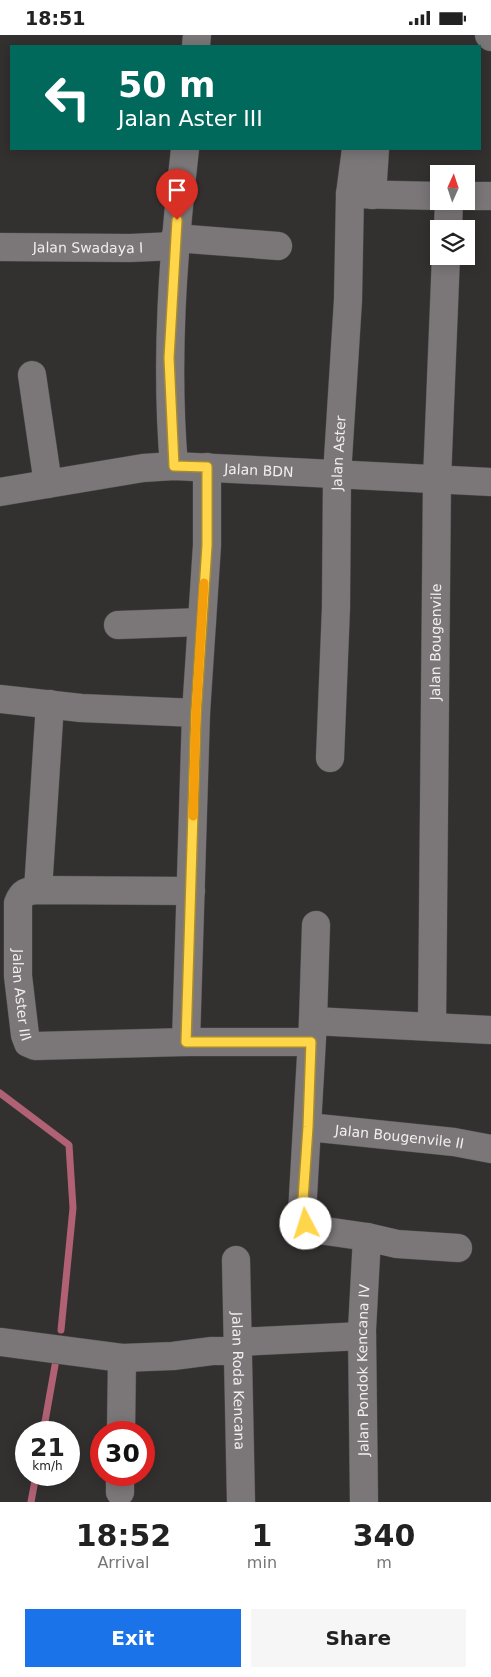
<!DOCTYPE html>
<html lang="en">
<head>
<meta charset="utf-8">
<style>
	body { margin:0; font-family:"DejaVu Sans",sans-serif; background:#f6f6f6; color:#222; height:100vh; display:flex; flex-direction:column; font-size:19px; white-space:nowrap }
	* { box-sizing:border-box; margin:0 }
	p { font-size:16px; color:#767676 }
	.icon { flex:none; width:28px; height:28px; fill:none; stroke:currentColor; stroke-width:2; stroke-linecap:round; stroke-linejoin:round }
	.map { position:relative; height:1467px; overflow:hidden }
	.drawer { display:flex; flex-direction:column; background:#fff; flex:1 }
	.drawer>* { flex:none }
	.guide { position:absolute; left:10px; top:10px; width:471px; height:105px; border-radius:0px; box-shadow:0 2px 12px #0003; background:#00695c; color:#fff; overflow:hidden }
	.needle { width:32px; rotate:3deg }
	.fabs { position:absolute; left:430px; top:130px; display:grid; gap:10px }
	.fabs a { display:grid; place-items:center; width:45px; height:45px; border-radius:0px; background:#fff; box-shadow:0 2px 12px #0003; font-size:25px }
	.speed { position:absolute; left:15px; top:1386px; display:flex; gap:10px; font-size:25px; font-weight:700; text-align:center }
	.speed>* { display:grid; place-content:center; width:65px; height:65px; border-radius:50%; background:#fff; box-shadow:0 2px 12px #0003; line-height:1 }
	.speed small { font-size:12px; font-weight:400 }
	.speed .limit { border:8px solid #d22; background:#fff; color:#111 }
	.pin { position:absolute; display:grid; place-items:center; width:42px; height:42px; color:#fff; margin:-51px -21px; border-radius:50% 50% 50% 0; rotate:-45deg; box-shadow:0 0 5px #0007 }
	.pin .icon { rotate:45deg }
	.me { position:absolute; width:55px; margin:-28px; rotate:355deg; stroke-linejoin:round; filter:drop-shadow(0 0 4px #0008) }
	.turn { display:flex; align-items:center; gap:18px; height:105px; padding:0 25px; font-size:22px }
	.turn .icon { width:65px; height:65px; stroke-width:2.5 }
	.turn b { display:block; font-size:35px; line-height:42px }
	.eta { display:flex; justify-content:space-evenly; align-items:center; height:85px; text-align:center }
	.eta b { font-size:30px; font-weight:800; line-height:35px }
	.action { display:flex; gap:10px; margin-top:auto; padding:10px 25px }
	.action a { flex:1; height:58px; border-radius:0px; background:#1a73e8; color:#fff; font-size:20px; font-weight:800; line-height:58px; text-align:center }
	.action a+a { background:#f6f6f6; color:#222 }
	.status { display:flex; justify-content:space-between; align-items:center; height:35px; padding:0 25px; background:#fff; direction:ltr }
	.status svg { height:14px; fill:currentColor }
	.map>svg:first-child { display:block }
</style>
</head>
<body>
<div class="status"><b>18:51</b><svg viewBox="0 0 49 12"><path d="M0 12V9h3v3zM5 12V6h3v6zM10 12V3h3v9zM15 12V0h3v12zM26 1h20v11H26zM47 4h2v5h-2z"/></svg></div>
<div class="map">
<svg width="491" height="1467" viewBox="0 0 491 1467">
	<rect width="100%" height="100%" fill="#333030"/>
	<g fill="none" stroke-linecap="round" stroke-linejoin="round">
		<!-- stream -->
		<path stroke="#b06274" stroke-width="7" d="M 0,1058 L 69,1110 L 73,1173 L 61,1295
			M 43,1398 L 57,1319
			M 31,1467 L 36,1440"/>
		<!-- minor casing -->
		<g stroke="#4e4b4c" stroke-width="29">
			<g id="minor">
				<path d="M 489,0 L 491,2"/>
				<path d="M 196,11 L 197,0"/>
				<path d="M 350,159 L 439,161"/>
				<path d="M 372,160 L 375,114"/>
				<path d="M 466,161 L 491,161"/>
				<path d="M 448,194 L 449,166"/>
				<path d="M 175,203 L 278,211"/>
				<path id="s1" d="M 0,212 L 130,213 L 175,211"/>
				<path d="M 32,340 L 48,449"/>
				<path d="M 174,431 C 165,325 173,219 185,114"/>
				<path id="s2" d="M 0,457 L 143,433 L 174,431 L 491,447"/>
				<path d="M 118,590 L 202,587"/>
				<path d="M 0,664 L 81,673 L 196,678"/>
				<path id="s3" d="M 330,723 L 336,572 L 337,440 L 348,265 L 350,159 L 356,114"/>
				<path d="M 38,855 L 50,669"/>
				<path id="s4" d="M 191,856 L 38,855 C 27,856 22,857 18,868 L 18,941 L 25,1000 L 28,1008 L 35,1011 L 186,1007 L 311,1007"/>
				<path d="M 316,890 L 313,986 L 302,1179 L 306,1189 L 312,1194 L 367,1202 L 397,1209 L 458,1213"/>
				<path d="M 313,986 L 491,995"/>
				<path id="s5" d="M 432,992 L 437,444 L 446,221"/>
				<path d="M 186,1007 L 196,678 L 207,510 L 207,432"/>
				<path id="s6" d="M 308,1092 L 454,1107 L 491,1114"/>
				<path id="s7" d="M 236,1225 L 241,1467"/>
				<path d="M 0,1307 L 122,1323 L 173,1321 L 212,1316 L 238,1316"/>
				<path d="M 238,1307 L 362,1301"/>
				<path d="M 121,1398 L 122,1323"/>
				<path d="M 120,1457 L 120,1440"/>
				<path id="s8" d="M 364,1467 L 362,1295 L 367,1202"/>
			</g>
		</g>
		<!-- minor -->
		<use href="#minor" stroke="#7b7778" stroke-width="28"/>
	</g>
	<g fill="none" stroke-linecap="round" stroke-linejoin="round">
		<!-- route casing -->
		<g stroke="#a68a30" stroke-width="12">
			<path id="route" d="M 177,185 L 169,323 L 174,431 L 207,432 L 207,510 L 196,678 L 186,1007 L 311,1007 L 308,1092 L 302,1179 L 306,1189"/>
		</g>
		<!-- route -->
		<use href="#route" stroke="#ffd54a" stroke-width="9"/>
		<!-- slow -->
		<path stroke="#f59e0b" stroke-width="9" d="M 193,781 L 196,678 L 204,548"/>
	</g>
	<g text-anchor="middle" stroke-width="5" stroke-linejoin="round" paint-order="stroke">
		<!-- street labels -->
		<g font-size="14" fill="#f1eeef" stroke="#191818">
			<text dy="5" stroke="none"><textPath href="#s1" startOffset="88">Jalan Swadaya I</textPath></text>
			<text dy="5" stroke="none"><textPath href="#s3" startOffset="305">Jalan Aster</textPath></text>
			<text dy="5" stroke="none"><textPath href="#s2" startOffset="261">Jalan BDN</textPath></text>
			<text dy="5" stroke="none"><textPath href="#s5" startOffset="385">Jalan Bougenvile</textPath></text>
			<text dy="5" stroke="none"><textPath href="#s4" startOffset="271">Jalan Aster III</textPath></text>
			<text dy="5" stroke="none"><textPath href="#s6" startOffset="92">Jalan Bougenvile II</textPath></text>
			<text dy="5" stroke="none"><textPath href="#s8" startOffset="132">Jalan Pondok Kencana IV</textPath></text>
			<text dy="5" stroke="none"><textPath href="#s7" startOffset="121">Jalan Roda Kencana</textPath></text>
		</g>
	</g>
</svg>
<div class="fabs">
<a><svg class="needle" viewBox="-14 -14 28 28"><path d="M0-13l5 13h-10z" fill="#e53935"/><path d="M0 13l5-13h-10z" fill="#767676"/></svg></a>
<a><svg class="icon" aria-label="layers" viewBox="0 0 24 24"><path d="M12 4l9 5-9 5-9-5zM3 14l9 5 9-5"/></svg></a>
</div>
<div class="speed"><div>21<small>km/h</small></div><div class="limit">30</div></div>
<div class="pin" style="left:177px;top:185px;background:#d93025"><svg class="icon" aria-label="arrive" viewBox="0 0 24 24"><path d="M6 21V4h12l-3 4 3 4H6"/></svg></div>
<svg class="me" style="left:306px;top:1189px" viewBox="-20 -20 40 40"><circle r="19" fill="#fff"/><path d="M0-13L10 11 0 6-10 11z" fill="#ffd54a"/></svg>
<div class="guide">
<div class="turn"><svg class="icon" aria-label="left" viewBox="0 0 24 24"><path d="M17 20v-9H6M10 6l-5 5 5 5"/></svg><div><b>50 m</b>Jalan Aster III</div></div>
</div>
</div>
<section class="drawer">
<div class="eta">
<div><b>18:52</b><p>Arrival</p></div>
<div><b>1</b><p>min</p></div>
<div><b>340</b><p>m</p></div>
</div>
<div class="action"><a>Exit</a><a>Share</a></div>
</section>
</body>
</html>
